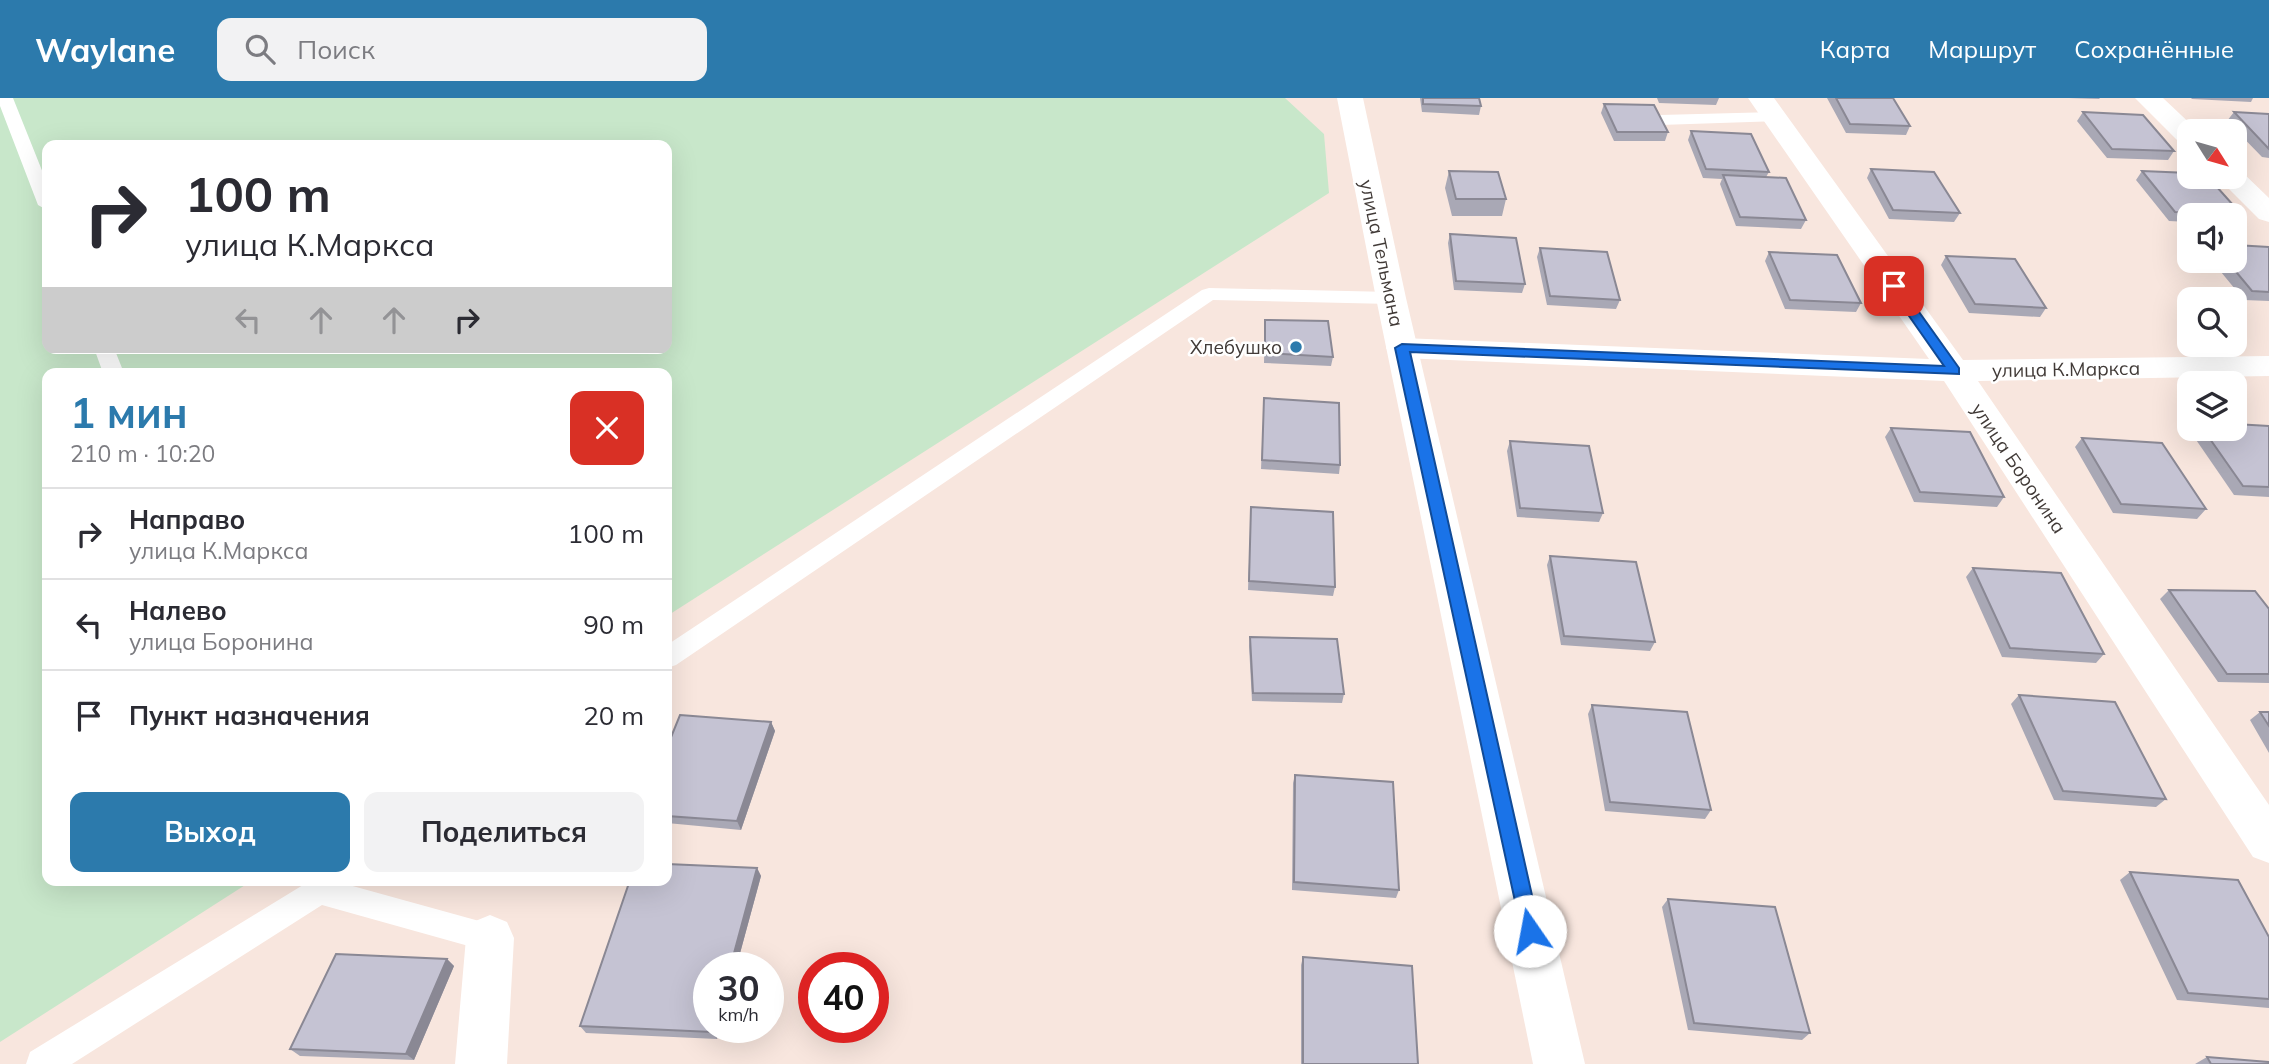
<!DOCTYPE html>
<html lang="ru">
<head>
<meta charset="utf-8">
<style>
	body { margin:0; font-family:Mulish,sans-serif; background:#f2f2f3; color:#2b2b33; height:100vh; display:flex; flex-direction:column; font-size:26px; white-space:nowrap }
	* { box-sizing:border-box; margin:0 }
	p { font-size:23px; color:#7c7c81 }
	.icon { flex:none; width:38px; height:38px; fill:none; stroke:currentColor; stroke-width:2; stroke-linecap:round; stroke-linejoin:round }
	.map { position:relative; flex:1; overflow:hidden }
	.details { position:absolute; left:42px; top:270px; width:630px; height:518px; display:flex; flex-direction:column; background:#fff; border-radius:14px; box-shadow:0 7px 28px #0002 }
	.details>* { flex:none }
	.top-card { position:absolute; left:42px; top:42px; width:630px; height:214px; border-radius:14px; box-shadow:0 7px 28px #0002; background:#fff; color:#2b2b33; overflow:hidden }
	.needle { width:46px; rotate:127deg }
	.buttons { position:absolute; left:2177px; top:21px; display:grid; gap:14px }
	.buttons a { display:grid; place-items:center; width:70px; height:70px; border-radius:14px; background:#fff; box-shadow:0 7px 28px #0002; font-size:35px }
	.speed { position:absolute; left:693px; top:854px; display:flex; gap:14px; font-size:35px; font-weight:700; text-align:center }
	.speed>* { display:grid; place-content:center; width:91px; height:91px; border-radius:50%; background:#fff; box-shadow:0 7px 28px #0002; line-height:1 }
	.speed small { font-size:18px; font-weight:400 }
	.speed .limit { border:10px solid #d22; background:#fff; color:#111 }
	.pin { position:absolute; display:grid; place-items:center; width:60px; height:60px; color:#fff; margin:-30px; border-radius:14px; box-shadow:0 4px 10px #0006 }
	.me { position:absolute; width:77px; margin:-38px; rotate:348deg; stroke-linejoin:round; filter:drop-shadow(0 0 5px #0008) }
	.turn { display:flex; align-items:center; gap:24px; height:147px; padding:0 28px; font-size:32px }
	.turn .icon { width:91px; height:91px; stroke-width:2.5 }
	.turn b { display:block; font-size:49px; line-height:60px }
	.lanes { display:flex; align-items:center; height:66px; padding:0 28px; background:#0003; justify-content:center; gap:35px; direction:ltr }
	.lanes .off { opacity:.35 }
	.round { display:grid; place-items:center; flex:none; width:74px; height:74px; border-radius:14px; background:#f2f2f3 }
	.head { display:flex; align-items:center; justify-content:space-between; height:119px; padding:0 28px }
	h1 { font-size:42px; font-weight:700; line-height:52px; color:#2c7aac }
	.primary-button { display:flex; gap:14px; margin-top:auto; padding:14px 28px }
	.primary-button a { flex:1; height:80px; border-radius:14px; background:#2c7aac; color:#fff; font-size:28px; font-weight:700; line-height:80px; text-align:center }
	.primary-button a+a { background:#f2f2f3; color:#2b2b33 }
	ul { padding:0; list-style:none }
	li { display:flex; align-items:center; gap:21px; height:91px; padding:0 28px; border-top:2px solid #e1e1e2 }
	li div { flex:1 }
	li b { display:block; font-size:26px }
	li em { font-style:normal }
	header { display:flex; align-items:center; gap:42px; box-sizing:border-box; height:98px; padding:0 35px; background:#2c7aac; color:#fff }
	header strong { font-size:33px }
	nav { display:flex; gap:38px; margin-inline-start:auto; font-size:24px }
	.search { width:490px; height:63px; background:#f2f2f3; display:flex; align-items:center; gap:18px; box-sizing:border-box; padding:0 24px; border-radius:14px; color:#7c7c81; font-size:26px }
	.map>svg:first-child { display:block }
</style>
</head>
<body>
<header>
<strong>Waylane</strong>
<div class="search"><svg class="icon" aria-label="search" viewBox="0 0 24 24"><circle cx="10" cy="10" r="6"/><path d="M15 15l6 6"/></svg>Поиск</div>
<nav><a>Карта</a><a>Маршрут</a><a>Сохранённые</a></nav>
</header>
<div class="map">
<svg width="2269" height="966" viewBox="0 0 2269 966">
	<rect width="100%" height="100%" fill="#f8e6de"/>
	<!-- green -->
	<path fill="#c8e7ca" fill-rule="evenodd" d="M 0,0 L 1285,0 L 1324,36 L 1329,95 L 667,518 L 667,275 L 47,275 L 47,782 L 253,782 L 0,944 ZM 47,47 L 667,47 L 667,250 L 47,250 Z"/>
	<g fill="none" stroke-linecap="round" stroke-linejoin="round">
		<!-- lane -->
		<path fill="#fff" fill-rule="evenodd" d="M 0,0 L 13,0 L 47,85 L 47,112 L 38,107 L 0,8 Z
			M 1775,14 L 1783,19 L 1781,23 L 1660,27 L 1652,22 L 1660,17 Z
			M 1209,190 L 1391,194 L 1398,196 L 1401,200 L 1398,204 L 1391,206 L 1213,202 L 676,567 L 667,570 L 667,547 L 1202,192 Z
			M 94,250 L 114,250 L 124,275 L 103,275 Z
			M 302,782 L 351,782 L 349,787 L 490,826 L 501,830 L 505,840 L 501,850 L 490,854 L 322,807 L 72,966 L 26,966 L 30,954 L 303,787 Z"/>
		<!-- street -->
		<path fill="#fff" fill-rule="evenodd" d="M 1748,0 L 1774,0 L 1963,262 L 2269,258 L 2269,278 L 1978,283 L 2269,707 L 2269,765 L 2253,759 L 1944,283 L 1402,260 L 1391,257 L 1386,250 L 1391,243 L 1402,240 L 1929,261 Z
			M 2135,0 L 2163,0 L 2198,33 L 2189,33 L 2189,47 L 2180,45 Z
			M 2235,72 L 2241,73 L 2269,100 L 2269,124 L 2259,121 L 2217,79 L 2235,79 Z
			M 490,817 L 507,824 L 514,840 L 507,966 L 455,966 L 466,840 L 473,824 Z"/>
		<!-- secondary -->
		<path fill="#fff" fill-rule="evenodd" d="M 1337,0 L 1363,0 L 1406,200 L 1585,966 L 1533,966 L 1376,200 Z"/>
	</g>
	<!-- wall -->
	<path fill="#a9a8b5" d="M 1420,0 L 1479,0 L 1481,8 L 1479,17 L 1422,14 Z
		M 1657,0 L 1719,0 L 1716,7 L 1659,5 Z
		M 1827,0 L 1893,0 L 1910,28 L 1906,37 L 1846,35 Z
		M 2069,0 L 2100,0 L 2099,1 Z
		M 2191,0 L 2253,0 L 2251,4 L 2192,1 Z
		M 1604,6 L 1668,34 L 1665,43 L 1614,43 L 1601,15 Z
		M 2083,14 L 2174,53 L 2168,62 L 2107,60 L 2077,23 Z
		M 2234,14 L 2269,16 L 2269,60 L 2262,59 L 2227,23 Z
		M 1691,33 L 1769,74 L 1766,79 L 1806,122 L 1801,131 L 1736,128 L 1720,86 L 1722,81 L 1703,80 L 1688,42 Z
		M 1871,71 L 1960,115 L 1954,124 L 1889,121 L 1867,80 Z
		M 1449,73 L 1506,101 L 1502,118 L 1452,118 L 1445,90 Z
		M 2142,73 L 2242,117 L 2235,126 L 2235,117 L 2189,117 L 2189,124 L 2169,123 L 2136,82 Z
		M 1450,136 L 1525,186 L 1522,195 L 1454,192 L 1448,145 Z
		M 2269,149 L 2269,203 L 2244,202 L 2212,163 L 2235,163 Z
		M 1540,150 L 1620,202 L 1616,211 L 1547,207 L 1537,159 Z
		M 1769,154 L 1861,205 L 1856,214 L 1785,211 L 1765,163 Z
		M 1946,158 L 2046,210 L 2040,219 L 1969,215 L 1941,167 Z
		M 1265,222 L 1333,259 L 1331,268 L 1264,265 Z
		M 1264,300 L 1340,367 L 1339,376 L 1261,371 Z
		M 2269,328 L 2269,399 L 2234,397 L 2190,333 L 2192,331 L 2235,331 Z
		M 1891,330 L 2004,399 L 1997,409 L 1914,404 L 1885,339 Z
		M 2082,340 L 2206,411 L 2197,421 L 2113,415 L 2075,349 Z
		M 1510,343 L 1603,415 L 1599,424 L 1517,419 L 1507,353 Z
		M 1251,409 L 1335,489 L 1333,498 L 1248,492 Z
		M 1550,458 L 1655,544 L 1650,553 L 1561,547 L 1547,467 Z
		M 1973,470 L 2104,556 L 2096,565 L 2002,559 L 1966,479 Z
		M 2169,492 L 2269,511 L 2269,585 L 2218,584 L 2160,501 Z
		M 1250,539 L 1344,596 L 1342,605 L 1252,603 L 1249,548 Z
		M 2019,597 L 2166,701 L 2156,709 L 2054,702 L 2011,606 Z
		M 1592,607 L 1711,712 L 1705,721 L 1605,713 L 1588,616 Z
		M 2260,614 L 2269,614 L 2269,655 L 2250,622 Z
		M 771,624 L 775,633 L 741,732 L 667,725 L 667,649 Z
		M 1295,677 L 1399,792 L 1396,800 L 1292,792 L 1293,685 Z
		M 757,770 L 761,778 L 736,870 L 709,870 L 709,929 L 720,929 L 717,941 L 586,935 L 580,928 Z
		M 2130,774 L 2269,839 L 2269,910 L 2177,902 L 2120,782 Z
		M 1668,801 L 1810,935 L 1802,942 L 1688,932 L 1662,809 Z
		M 1303,859 L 1418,966 L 1301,966 L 1301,867 Z
		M 447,861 L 454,868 L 414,962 L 300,958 L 290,951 Z
		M 2207,959 L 2269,966 L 2195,966 Z"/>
	<!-- shaded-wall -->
	<path fill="#8a8894" d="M 771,624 L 775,633 L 741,732 L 737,723 Z
		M 757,770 L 761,778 L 736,870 L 730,870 Z
		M 447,861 L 454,868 L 414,962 L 406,956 Z
		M 713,929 L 720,929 L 717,941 L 712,934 Z"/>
	<!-- building -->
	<path fill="#c5c3d3" stroke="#8a8894" stroke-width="2" d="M 1423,0 L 1479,0 L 1481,8 L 1423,6 Z
		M 1836,0 L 1893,0 L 1910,28 L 1850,26 Z
		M 1604,6 L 1654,7 L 1668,34 L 1617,34 Z
		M 2083,14 L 2143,17 L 2174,53 L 2112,51 Z
		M 2234,14 L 2269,16 L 2269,51 Z
		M 1691,33 L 1751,36 L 1769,74 L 1706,71 Z
		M 1871,71 L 1934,74 L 1960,115 L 1893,112 Z
		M 1449,73 L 1498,74 L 1506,101 L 1456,101 Z
		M 2142,73 L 2189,75 L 2189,79 L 2208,79 L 2242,117 L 2175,114 Z
		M 1723,77 L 1786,80 L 1806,122 L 1740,119 Z
		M 1450,136 L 1516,140 L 1525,186 L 1456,183 Z
		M 2235,147 L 2269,149 L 2269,194 L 2252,193 L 2227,163 L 2235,163 Z
		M 1540,150 L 1607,154 L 1620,202 L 1550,198 Z
		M 1769,154 L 1837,157 L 1861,205 L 1790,202 Z
		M 1946,158 L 2015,161 L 2046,210 L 1975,206 Z
		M 1265,222 L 1328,223 L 1333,259 L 1265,255 Z
		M 1264,300 L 1339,305 L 1340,367 L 1262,362 Z
		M 2235,326 L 2269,328 L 2269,389 L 2243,388 L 2203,331 L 2235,331 Z
		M 1891,330 L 1970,334 L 2004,399 L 1920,394 Z
		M 2082,340 L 2162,345 L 2206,411 L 2121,406 Z
		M 1510,343 L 1589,348 L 1603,415 L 1520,410 Z
		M 1251,409 L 1333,414 L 1335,489 L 1249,483 Z
		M 1550,458 L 1636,464 L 1655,544 L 1564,538 Z
		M 1973,470 L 2061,475 L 2104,556 L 2010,550 Z
		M 2169,492 L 2255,493 L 2269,511 L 2269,576 L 2227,576 Z
		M 1250,539 L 1337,541 L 1344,596 L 1253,595 Z
		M 2019,597 L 2115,604 L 2166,701 L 2063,693 Z
		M 1592,607 L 1687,614 L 1711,712 L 1610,704 Z
		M 2260,614 L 2269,614 L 2269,628 Z
		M 680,617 L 771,624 L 737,723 L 667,718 L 667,649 Z
		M 1295,677 L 1393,684 L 1399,792 L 1294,784 Z
		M 667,766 L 757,770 L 730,870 L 709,870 L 709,929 L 713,929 L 712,934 L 580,928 L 630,782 L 667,782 Z
		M 2130,774 L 2238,782 L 2269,839 L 2269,901 L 2188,895 Z
		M 1668,801 L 1775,809 L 1810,935 L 1694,925 Z
		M 336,856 L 447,861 L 406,956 L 290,951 Z
		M 1303,859 L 1412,868 L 1418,966 L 1303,966 Z
		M 2207,959 L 2269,964 L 2269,966 L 2211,966 Z"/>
	<!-- route -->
	<path fill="#1a73e8" stroke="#114b97" stroke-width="2" d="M 1894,185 L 1899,186 L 1959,270 L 1959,276 L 1410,254 L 1540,833 L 1537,840 L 1530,843 L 1523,840 L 1395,250 L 1402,246 L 1944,268 L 1888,188 Z"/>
	<!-- markers -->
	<circle fill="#2c7aac" stroke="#fff" stroke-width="2.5" cx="1296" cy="249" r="7"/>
	<g text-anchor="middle" stroke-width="5" stroke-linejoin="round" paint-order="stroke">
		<!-- street labels -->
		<g font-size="19" fill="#413a37" stroke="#fff">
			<text transform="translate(1382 155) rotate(78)" y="7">улица Тельмана</text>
			<text transform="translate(2066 271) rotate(-1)" y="7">улица К.Маркса</text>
			<text transform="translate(2019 370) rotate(56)" y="7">улица Боронина</text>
		</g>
		<!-- poi labels -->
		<g font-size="19" fill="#413a37" stroke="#fff" text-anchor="end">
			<text x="1282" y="256">Хлебушко</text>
		</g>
	</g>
</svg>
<div class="buttons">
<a><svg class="needle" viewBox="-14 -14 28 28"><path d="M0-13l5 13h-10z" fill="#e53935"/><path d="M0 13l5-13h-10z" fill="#7c7c81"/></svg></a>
<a><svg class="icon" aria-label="sound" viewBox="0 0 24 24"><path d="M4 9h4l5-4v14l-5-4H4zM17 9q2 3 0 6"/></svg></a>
<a><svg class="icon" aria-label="search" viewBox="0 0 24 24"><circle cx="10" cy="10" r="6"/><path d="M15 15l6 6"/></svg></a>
<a><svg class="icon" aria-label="layers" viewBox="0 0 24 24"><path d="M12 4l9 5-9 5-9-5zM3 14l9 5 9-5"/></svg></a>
</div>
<div class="speed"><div>30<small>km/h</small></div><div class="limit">40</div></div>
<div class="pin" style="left:1894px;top:188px;background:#d93025"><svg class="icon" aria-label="arrive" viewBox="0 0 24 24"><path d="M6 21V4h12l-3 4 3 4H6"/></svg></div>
<svg class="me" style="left:1530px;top:833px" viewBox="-20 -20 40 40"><circle r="19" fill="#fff"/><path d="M0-13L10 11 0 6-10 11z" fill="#1a73e8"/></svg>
<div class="top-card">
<div class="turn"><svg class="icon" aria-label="right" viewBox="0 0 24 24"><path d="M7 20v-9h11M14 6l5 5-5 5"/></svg><div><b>100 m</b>улица К.Маркса</div></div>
<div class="lanes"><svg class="icon off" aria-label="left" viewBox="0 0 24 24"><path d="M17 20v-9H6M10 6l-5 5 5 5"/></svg><svg class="icon off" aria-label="ahead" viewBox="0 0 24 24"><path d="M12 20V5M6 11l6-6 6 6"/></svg><svg class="icon off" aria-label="ahead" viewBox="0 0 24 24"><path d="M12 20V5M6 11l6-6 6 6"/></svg><svg class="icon" aria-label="right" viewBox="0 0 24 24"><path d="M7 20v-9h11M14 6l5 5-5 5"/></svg></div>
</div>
<section class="details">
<div class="head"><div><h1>1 мин</h1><p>210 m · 10:20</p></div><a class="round" style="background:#d93025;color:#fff"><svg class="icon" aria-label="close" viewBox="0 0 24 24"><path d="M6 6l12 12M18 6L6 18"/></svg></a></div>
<ul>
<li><svg class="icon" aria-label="right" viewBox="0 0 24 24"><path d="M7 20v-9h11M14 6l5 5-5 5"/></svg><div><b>Направо</b><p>улица К.Маркса</p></div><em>100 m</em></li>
<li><svg class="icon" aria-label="left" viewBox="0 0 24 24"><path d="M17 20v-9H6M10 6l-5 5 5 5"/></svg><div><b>Налево</b><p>улица Боронина</p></div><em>90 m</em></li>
<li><svg class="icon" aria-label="arrive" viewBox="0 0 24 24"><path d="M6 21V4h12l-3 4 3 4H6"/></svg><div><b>Пункт назначения</b></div><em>20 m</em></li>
</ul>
<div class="primary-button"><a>Выход</a><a>Поделиться</a></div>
</section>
</div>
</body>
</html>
